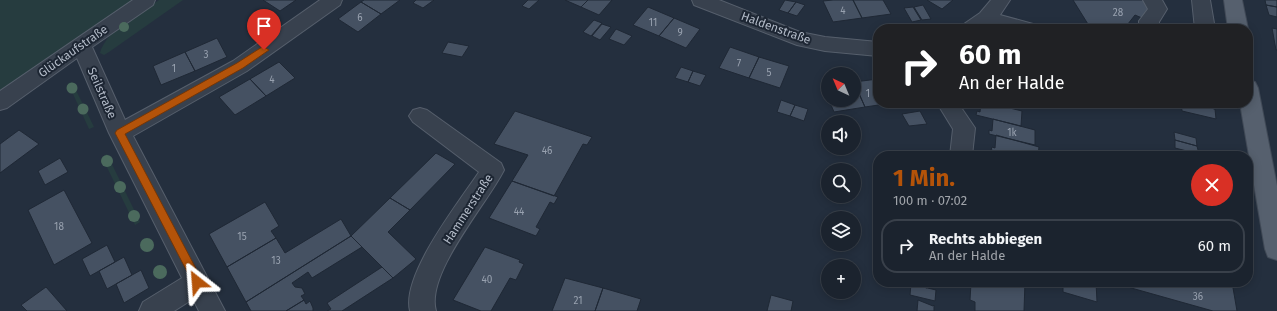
<!DOCTYPE html>
<html lang="de">
<head>
<meta charset="utf-8">
<style>
	body { margin:0; font-family:"Fira Sans",sans-serif; background:#282f3a; color:#f1f3f6; height:100vh; display:flex; flex-direction:column; font-size:15px; white-space:nowrap }
	* { box-sizing:border-box; margin:0 }
	p { font-size:13px; color:#a0a4aa }
	.icon { flex:none; width:22px; height:22px; fill:none; stroke:currentColor; stroke-width:2; stroke-linecap:round; stroke-linejoin:round }
	.map { position:relative; flex:1; overflow:hidden }
	.drawer { position:absolute; left:873px; top:151px; width:380px; height:136px; display:flex; flex-direction:column; background:#1b232e; border-radius:16px; box-shadow:0 2px 10px #0003,0 0 0 1px #39404a }
	.drawer>* { flex:none }
	.banner { position:absolute; left:873px; top:24px; width:380px; height:84px; border-radius:16px; box-shadow:0 2px 10px #0003,0 0 0 1px #39404a; background:#202124; color:#fff; overflow:hidden }
	.needle { width:26px; rotate:316deg }
	.fabs { position:absolute; left:821px; top:67px; display:grid; gap:8px }
	.fabs a { display:grid; place-items:center; width:40px; height:40px; border-radius:50%; background:#1b232e; box-shadow:0 2px 10px #0003,0 0 0 1px #39404a; font-size:20px }
	.pin { position:absolute; display:grid; place-items:center; width:34px; height:34px; color:#fff; margin:-41px -17px; border-radius:50% 50% 50% 0; rotate:-45deg; box-shadow:0 0 4px #0007 }
	.pin .icon { rotate:45deg }
	.me { position:absolute; width:44px; margin:-22px; rotate:332deg; stroke-linejoin:round; filter:drop-shadow(0 0 3px #0008) }
	.turn { display:flex; align-items:center; gap:14px; height:84px; padding:0 20px; font-size:18px }
	.turn .icon { width:52px; height:52px; stroke-width:2.5 }
	.turn b { display:block; font-size:28px; line-height:34px }
	.round { display:grid; place-items:center; flex:none; width:42px; height:42px; border-radius:21px; background:#282f3a }
	.headline { display:flex; align-items:center; justify-content:space-between; height:68px; padding:0 20px }
	h1 { font-size:24px; font-weight:700; line-height:30px; color:#b45309 }
	ul { padding:0; list-style:none }
	li { display:flex; align-items:center; gap:12px; height:54px; margin:0 8px 6px; padding:0 12px; border:2px solid #39404a; border-radius:16px }
	li div { flex:1 }
	li b { display:block; font-size:15px }
	li em { font-style:normal }
	.map>svg:first-child { display:block }
</style>
</head>
<body>
<div class="map">
<svg width="1277" height="311" viewBox="0 0 1277 311">
	<rect width="100%" height="100%" fill="#242f3e"/>
	<!-- green -->
	<path fill="#263c3f" d="M 0,0 L 139,0 L 0,96 Z
		M 159,0 L 183,0 L 109,52 L 104,55 L 100,53 C 106,30 140,13 159,0 Z
		M 72,82 L 94,127 L 89,129 L 68,83 Z
		M 107,154 L 140,222 L 135,225 L 102,157 Z"/>
	<!-- building -->
	<path fill="#455162" stroke="#1f2835" d="M 263,0 L 296,0 L 280,11 Z
		M 364,0 L 400,0 L 381,14 L 361,2 Z
		M 416,0 L 434,0 L 423,8 L 413,3 Z
		M 528,0 L 539,0 L 529,9 L 522,6 Z
		M 565,0 L 588,0 L 581,7 Z
		M 588,0 L 612,0 L 599,15 L 581,7 Z
		M 785,0 L 796,2 L 788,13 L 779,10 Z
		M 833,0 L 853,0 L 862,18 L 833,22 L 823,1 Z
		M 853,0 L 883,0 L 891,14 L 862,18 Z
		M 927,0 L 953,0 L 942,9 Z
		M 1073,0 L 1152,0 L 1149,21 L 1135,15 L 1124,29 L 1091,29 Z
		M 1265,0 L 1277,0 L 1277,7 L 1266,5 Z
		M 361,2 L 381,14 L 358,32 L 338,19 Z
		M 796,2 L 805,5 L 797,16 L 788,13 Z
		M 923,5 L 931,19 L 922,20 L 914,7 Z
		M 1266,5 L 1277,7 L 1277,17 L 1269,15 Z
		M 648,7 L 674,18 L 659,36 L 633,25 Z
		M 913,7 L 921,20 L 912,22 L 904,8 Z
		M 674,18 L 700,29 L 686,48 L 659,36 Z
		M 594,20 L 602,23 L 591,36 L 583,32 Z
		M 602,24 L 611,27 L 600,40 L 592,36 Z
		M 1272,28 L 1277,29 L 1277,50 L 1276,50 Z
		M 616,29 L 632,36 L 624,45 L 609,39 Z
		M 217,38 L 227,57 L 195,71 L 185,52 Z
		M 448,42 L 469,46 L 462,57 L 442,53 Z
		M 730,47 L 759,57 L 749,78 L 719,68 Z
		M 185,52 L 195,71 L 161,85 L 153,66 Z
		M 759,57 L 789,66 L 780,88 L 749,78 Z
		M 279,62 L 295,78 L 266,96 L 250,79 Z
		M 681,67 L 693,71 L 688,82 L 675,78 Z
		M 693,71 L 706,75 L 700,86 L 688,82 Z
		M 250,79 L 266,96 L 235,115 L 219,97 Z
		M 878,79 L 878,103 L 892,103 L 865,107 L 854,82 Z
		M 854,83 L 865,107 L 834,112 L 829,100 L 854,100 Z
		M 781,100 L 795,105 L 790,116 L 777,112 Z
		M 981,103 L 989,103 L 1022,111 L 1021,126 L 976,115 L 977,111 L 980,112 Z
		M 1181,103 L 1188,103 L 1215,109 L 1216,119 L 1182,111 Z
		M 1202,103 L 1214,103 L 1215,109 L 1203,106 Z
		M 795,105 L 808,109 L 804,121 L 790,116 Z
		M 515,111 L 592,137 L 587,145 L 583,144 L 554,196 L 512,181 L 528,155 L 494,144 Z
		M 920,111 L 927,124 L 909,126 L 902,114 Z
		M 993,119 L 1035,130 L 1035,145 L 989,134 L 989,130 L 992,131 Z
		M 19,130 L 39,144 L 0,173 L 0,144 Z
		M 1174,132 L 1196,138 L 1197,146 L 1175,140 Z
		M 996,135 L 1039,147 L 1038,156 L 1013,156 L 991,150 L 992,147 L 995,148 Z
		M 1175,140 L 1197,146 L 1199,154 L 1175,148 Z
		M 991,150 L 1013,156 L 995,156 L 991,154 Z
		M 436,153 L 455,164 L 410,210 L 390,198 Z
		M 60,158 L 68,172 L 45,185 L 38,171 Z
		M 512,181 L 558,197 L 554,204 L 550,202 L 536,227 L 540,229 L 536,236 L 489,218 Z
		M 64,190 L 92,243 L 54,265 L 28,210 Z
		M 390,198 L 410,210 L 388,232 L 416,259 L 393,278 L 351,236 Z
		M 265,202 L 279,226 L 271,231 L 276,238 L 227,267 L 209,234 Z
		M 341,219 L 351,236 L 246,302 L 227,267 L 276,238 L 285,253 Z
		M 351,236 L 362,247 L 312,278 L 308,272 L 292,283 L 295,287 L 302,288 L 305,294 L 301,296 L 304,300 L 286,311 L 251,311 L 246,302 Z
		M 107,245 L 115,262 L 90,276 L 82,259 Z
		M 485,247 L 520,260 L 519,262 L 524,264 L 516,280 L 510,278 L 491,311 L 481,311 L 453,300 Z
		M 124,257 L 132,275 L 107,289 L 99,271 Z
		M 382,267 L 393,278 L 342,311 L 327,311 L 331,309 L 327,303 Z
		M 141,270 L 149,288 L 124,303 L 116,284 Z
		M 565,278 L 603,288 L 595,311 L 552,311 Z
		M 905,282 L 927,282 L 927,288 Z
		M 977,282 L 1025,282 L 1024,311 L 975,311 L 975,302 L 970,300 L 971,283 L 977,285 Z
		M 1063,282 L 1096,282 L 1097,302 L 1063,292 Z
		M 1110,282 L 1232,282 L 1237,311 L 1213,311 Z
		M 911,284 L 936,290 L 935,301 L 910,295 Z
		M 46,287 L 67,311 L 27,311 L 21,305 Z
		M 603,288 L 641,299 L 637,311 L 595,311 Z
		M 771,295 L 793,301 L 791,311 L 767,311 Z
		M 304,300 L 306,304 L 310,301 L 313,308 L 313,311 L 286,311 Z
		M 918,300 L 933,306 L 934,305 L 934,311 L 917,311 Z"/>
	<g fill="none" stroke-linecap="round" stroke-linejoin="round">
		<!-- minor casing -->
		<g stroke="#565f6c" stroke-width="2">
			<path id="minor" d="M 133,0 L 155,0 L 153,5 L 92,47 L 125,120 L 233,61 L 320,0 L 342,0 L 340,5 L 247,71 L 133,136 L 225,311 L 199,311 L 193,299 L 174,311 L 139,311 L 143,302 L 182,278 L 109,133 L 77,58 L 7,108 L 0,110 L 0,91 Z
				M 692,0 L 719,0 L 800,32 L 825,37 L 878,42 L 878,56 L 825,51 L 797,45 L 694,5 Z
				M 991,0 L 1010,0 L 1000,15 L 1033,24 L 1036,29 L 1002,29 L 990,25 L 985,29 L 961,29 L 964,24 L 980,13 Z
				M 1143,0 L 1162,0 L 1167,9 L 1159,22 L 1159,29 L 1139,29 L 1139,21 L 1148,9 Z
				M 1192,0 L 1210,0 L 1215,29 L 1195,29 Z
				M 937,103 L 958,103 L 975,128 L 972,156 L 950,156 L 953,129 Z
				M 420,108 L 427,110 L 501,163 L 504,170 C 487,204 425,274 436,311 L 410,311 C 401,275 459,202 479,172 L 413,122 L 409,116 L 413,110 Z"/>
		</g>
		<!-- major casing -->
		<g stroke="#414a57" stroke-width="2">
			<path id="major" d="M 1224,0 L 1242,0 L 1248,29 L 1228,29 Z
				M 1248,80 L 1255,82 L 1258,88 L 1277,186 L 1277,260 L 1268,257 L 1265,249 L 1240,103 L 1248,103 Z"/>
		</g>
		<!-- minor -->
		<use href="#minor" fill="#38414e" fill-rule="evenodd"/>
		<!-- major -->
		<use href="#major" fill="#56606e" fill-rule="evenodd"/>
	</g>
	<!-- trees -->
	<g fill="#4b6a5d">
		<circle cx="124" cy="27" r="5"/>
		<circle cx="72" cy="88" r="5.5"/>
		<circle cx="83" cy="109" r="5.5"/>
		<circle cx="107" cy="161" r="6"/>
		<circle cx="120" cy="187" r="6"/>
		<circle cx="134" cy="216" r="6"/>
		<circle cx="147" cy="245" r="7"/>
		<circle cx="160" cy="272" r="7"/>
	</g>
	<!-- route -->
	<path fill="#b45309" stroke="#753606" d="M 262,47 L 264,47 L 269,50 L 243,68 L 125,134 L 201,278 L 203,282 L 201,285 L 197,286 L 194,285 L 115,133 L 117,130 L 237,63 Z"/>
	<g text-anchor="middle" stroke-width="4" stroke-linejoin="round" paint-order="stroke">
		<!-- number labels -->
		<g font-size="10" fill="#98a1af">
			<text x="843" y="14">4</text>
			<text x="1118" y="16">28</text>
			<text x="360" y="21">6</text>
			<text x="653" y="26">11</text>
			<text x="680" y="36">9</text>
			<text x="206" y="58">3</text>
			<text x="739" y="67">7</text>
			<text x="174" y="72">1</text>
			<text x="769" y="76">5</text>
			<text x="272" y="83">4</text>
			<text x="868" y="97">1</text>
			<text x="1012" y="136">1k</text>
			<text x="547" y="154">46</text>
			<text x="519" y="215">44</text>
			<text x="59" y="230">18</text>
			<text x="242" y="240">15</text>
			<text x="276" y="264">13</text>
			<text x="487" y="283">40</text>
			<text x="1198" y="300">36</text>
			<text x="578" y="304">21</text>
		</g>
		<!-- street labels -->
		<g font-size="12" fill="#b4bcc9" stroke="#1d2633">
			<text transform="translate(776 28) rotate(20)" y="4">Haldenstraße</text>
			<text transform="translate(73 51) rotate(-35)" y="4">Glückaufstraße</text>
			<text transform="translate(102 93) rotate(66)" y="4">Seilstraße</text>
			<text transform="translate(468 209) rotate(-57)" y="4">Hammerstraße</text>
		</g>
	</g>
</svg>
<div class="fabs">
<a><svg class="needle" viewBox="-14 -14 28 28"><path d="M0-13l5 13h-10z" fill="#e53935"/><path d="M0 13l5-13h-10z" fill="#a0a4aa"/></svg></a>
<a><svg class="icon" aria-label="sound" viewBox="0 0 24 24"><path d="M4 9h4l5-4v14l-5-4H4zM17 9q2 3 0 6"/></svg></a>
<a><svg class="icon" aria-label="search" viewBox="0 0 24 24"><circle cx="10" cy="10" r="6"/><path d="M15 15l6 6"/></svg></a>
<a><svg class="icon" aria-label="layers" viewBox="0 0 24 24"><path d="M12 4l9 5-9 5-9-5zM3 14l9 5 9-5"/></svg></a>
<a>+</a>
</div>
<div class="pin" style="left:264px;top:50px;background:#d93025"><svg class="icon" aria-label="arrive" viewBox="0 0 24 24"><path d="M6 21V4h12l-3 4 3 4H6"/></svg></div>
<svg class="me" style="left:197px;top:282px" viewBox="-20 -20 40 40"><path d="M0-17L14 15 0 8-14 15z" fill="#b45309" stroke="#fff" stroke-width="4"/></svg>
<div class="banner">
<div class="turn"><svg class="icon" aria-label="right" viewBox="0 0 24 24"><path d="M7 20v-9h11M14 6l5 5-5 5"/></svg><div><b>60 m</b>An der Halde</div></div>
</div>
<section class="drawer">
<div class="headline"><div><h1>1 Min.</h1><p>100 m · 07:02</p></div><a class="round" style="background:#d93025;color:#fff"><svg class="icon" aria-label="close" viewBox="0 0 24 24"><path d="M6 6l12 12M18 6L6 18"/></svg></a></div>
<ul>
<li><svg class="icon" aria-label="right" viewBox="0 0 24 24"><path d="M7 20v-9h11M14 6l5 5-5 5"/></svg><div><b>Rechts abbiegen</b><p>An der Halde</p></div><em>60 m</em></li>
</ul>
</section>
</div>
</body>
</html>
